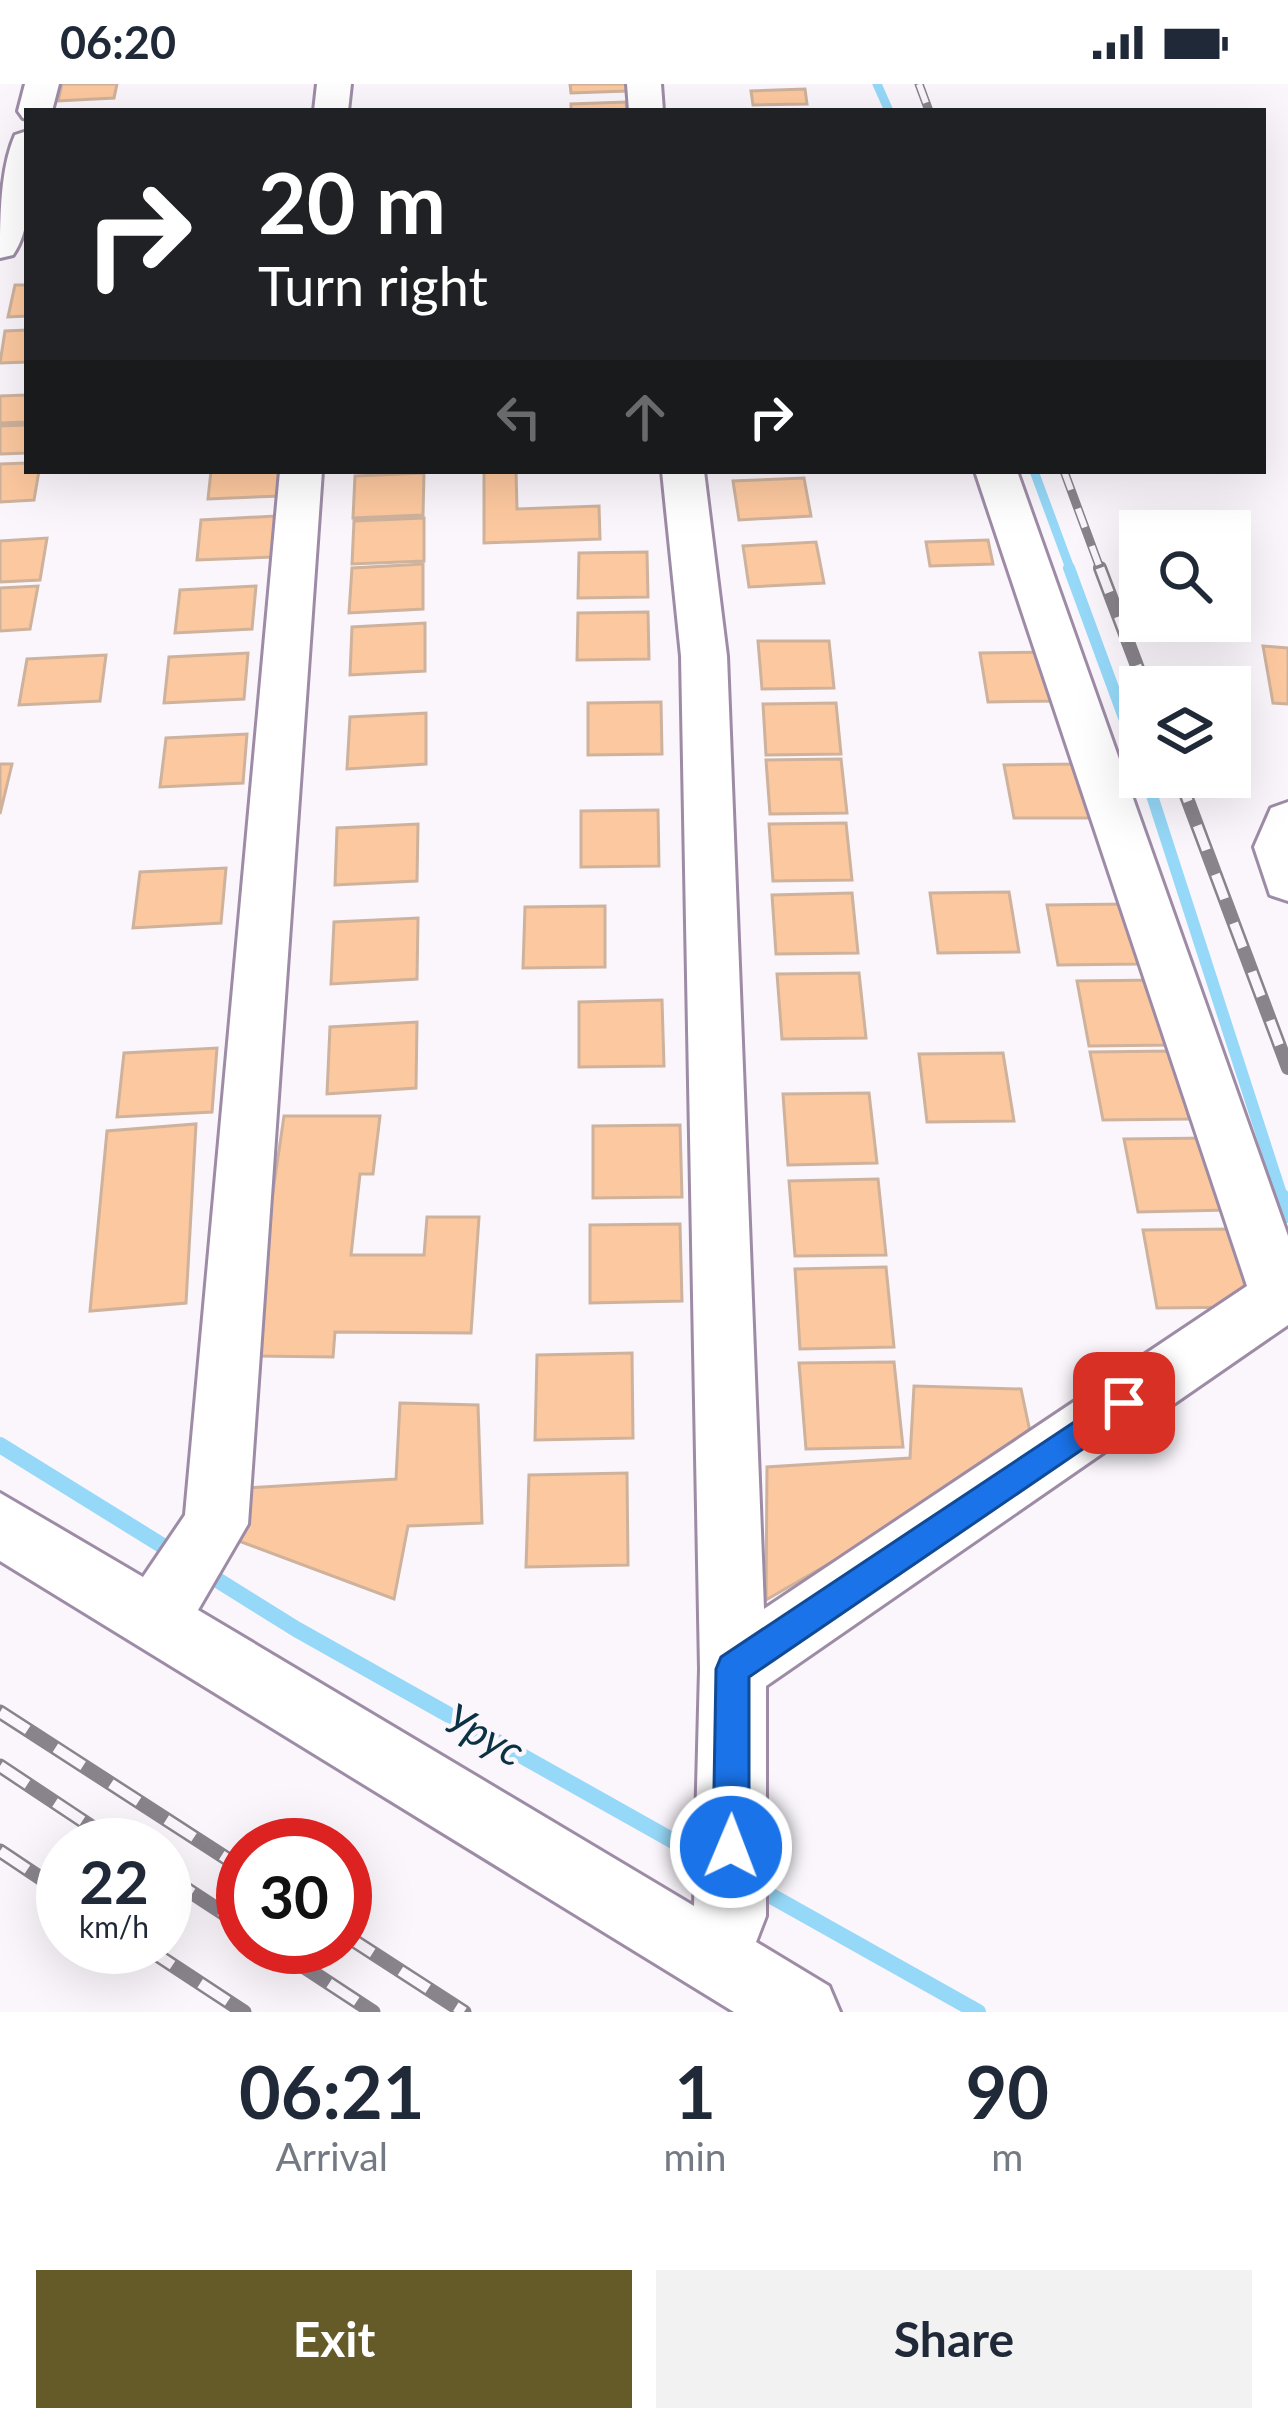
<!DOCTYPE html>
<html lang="en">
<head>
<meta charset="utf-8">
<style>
	body { margin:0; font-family:Lato,sans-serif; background:#f2f2f3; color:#1f2937; height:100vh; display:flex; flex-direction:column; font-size:45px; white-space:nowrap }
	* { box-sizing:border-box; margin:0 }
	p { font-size:39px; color:#747a83 }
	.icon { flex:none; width:66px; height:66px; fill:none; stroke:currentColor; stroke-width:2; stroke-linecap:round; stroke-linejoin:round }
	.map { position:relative; height:1928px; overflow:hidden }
	.details { display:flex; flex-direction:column; background:#fff; flex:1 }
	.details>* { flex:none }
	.guide { position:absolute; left:24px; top:24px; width:1242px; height:366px; border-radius:0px; box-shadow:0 12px 48px #0002; background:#202124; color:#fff; overflow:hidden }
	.controls { position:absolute; left:1119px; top:426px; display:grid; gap:24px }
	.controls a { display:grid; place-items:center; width:132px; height:132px; border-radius:0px; background:#fff; box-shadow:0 12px 48px #0002; font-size:60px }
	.speed { position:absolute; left:36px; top:1734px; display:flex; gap:24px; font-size:60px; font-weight:700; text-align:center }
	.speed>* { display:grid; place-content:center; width:156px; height:156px; border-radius:50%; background:#fff; box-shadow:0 12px 48px #0002; line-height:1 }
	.speed small { font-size:30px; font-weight:400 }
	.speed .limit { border:18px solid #d22; background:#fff; color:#111 }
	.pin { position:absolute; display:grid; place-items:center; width:102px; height:102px; color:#fff; margin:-51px; border-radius:24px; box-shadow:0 6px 18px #0006 }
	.me { position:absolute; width:132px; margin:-66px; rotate:1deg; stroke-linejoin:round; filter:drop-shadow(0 0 9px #0008) }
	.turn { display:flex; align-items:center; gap:42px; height:252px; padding:0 36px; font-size:54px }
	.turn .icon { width:156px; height:156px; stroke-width:2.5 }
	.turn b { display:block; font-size:84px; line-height:102px }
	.lanes { display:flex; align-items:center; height:114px; padding:0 36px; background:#0003; justify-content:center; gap:60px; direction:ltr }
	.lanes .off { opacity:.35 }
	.eta { display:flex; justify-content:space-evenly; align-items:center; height:204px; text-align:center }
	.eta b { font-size:72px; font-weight:700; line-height:84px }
	.primary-button { display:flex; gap:24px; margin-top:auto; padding:24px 36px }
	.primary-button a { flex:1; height:138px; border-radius:0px; background:#655b28; color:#fff; font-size:48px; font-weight:700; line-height:138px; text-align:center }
	.primary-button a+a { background:#f2f2f3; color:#1f2937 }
	.status { display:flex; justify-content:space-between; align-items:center; height:84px; padding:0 60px; background:#fff; direction:ltr }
	.status svg { height:33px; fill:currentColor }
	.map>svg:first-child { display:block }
</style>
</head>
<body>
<div class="status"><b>06:20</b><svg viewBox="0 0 49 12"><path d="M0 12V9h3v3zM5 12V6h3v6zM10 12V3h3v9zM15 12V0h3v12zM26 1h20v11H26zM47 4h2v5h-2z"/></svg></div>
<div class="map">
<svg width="1288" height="1928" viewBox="0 0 1288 1928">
	<rect width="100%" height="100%" fill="#faf6fc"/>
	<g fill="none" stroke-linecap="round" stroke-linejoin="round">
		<!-- stream-far2 -->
		<path stroke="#96d8f8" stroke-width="9" d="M 877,0 L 889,27
			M 1034,387 L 1071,487"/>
		<!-- stream-far1 -->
		<path stroke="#96d8f8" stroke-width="12" d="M 1069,484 L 1140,677
			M 1146,693 L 1283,1116"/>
		<!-- stream -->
		<path stroke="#96d8f8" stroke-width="16" d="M 1282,1113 L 1288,1131
			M 0,1361 L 179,1472
			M 203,1487 L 296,1545 L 709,1777
			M 750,1800 L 978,1928"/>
	</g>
	<!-- building -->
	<path fill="#fcc89f" stroke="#ceb29c" stroke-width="3" d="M 62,0 L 117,0 L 114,14 L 58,17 Z
		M 570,0 L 626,0 L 627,7 L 571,9 Z
		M 805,5 L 807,20 L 753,21 L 751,7 Z
		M 626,18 L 627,27 L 571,27 L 571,20 Z
		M 15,201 L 27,201 L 27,232 L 8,233 Z
		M 27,246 L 27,278 L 0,279 L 5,247 Z
		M 27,311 L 27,338 L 0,339 L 0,312 Z
		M 27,341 L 27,369 L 0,370 L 0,342 Z
		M 27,379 L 27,387 L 39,387 L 34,416 L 0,418 L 0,380 Z
		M 211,387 L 282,387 L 280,412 L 208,415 Z
		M 484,387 L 516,387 L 517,425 L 599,422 L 600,455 L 484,459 Z
		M 424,389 L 423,431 L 353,434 L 355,392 Z
		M 804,394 L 811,432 L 739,436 L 733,397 Z
		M 275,432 L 272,473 L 197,476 L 201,436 Z
		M 424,434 L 424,477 L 352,480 L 354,437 Z
		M 47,454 L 40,496 L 0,498 L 0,457 Z
		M 988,456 L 993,480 L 930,482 L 926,458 Z
		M 816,458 L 824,499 L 749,503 L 743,462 Z
		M 647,468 L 648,513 L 578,514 L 579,469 Z
		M 423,480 L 423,525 L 349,529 L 352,484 Z
		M 38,502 L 30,545 L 0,547 L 0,504 Z
		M 256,502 L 252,545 L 175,549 L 180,506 Z
		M 648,528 L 649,575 L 577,576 L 578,529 Z
		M 425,539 L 425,587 L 350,591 L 352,543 Z
		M 758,557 L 829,557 L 834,604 L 762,605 Z
		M 1263,562 L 1288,564 L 1288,620 L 1273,619 Z
		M 1052,568 L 1061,617 L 988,618 L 980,569 Z
		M 248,569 L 244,615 L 164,619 L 169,573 Z
		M 106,571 L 100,617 L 19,621 L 27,575 Z
		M 661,618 L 662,670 L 588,671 L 588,619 Z
		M 836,619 L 841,670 L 766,671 L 763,620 Z
		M 426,629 L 426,680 L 347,685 L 350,633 Z
		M 247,650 L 243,699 L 160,703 L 166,654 Z
		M 841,675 L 847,729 L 770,730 L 766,676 Z
		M 0,680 L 12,680 L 0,730 Z
		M 1079,680 L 1090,734 L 1014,734 L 1004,681 Z
		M 658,726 L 659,782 L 581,783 L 581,727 Z
		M 846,739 L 852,796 L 773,797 L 769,740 Z
		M 418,740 L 417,797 L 335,801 L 337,744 Z
		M 226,784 L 221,839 L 133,844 L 140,788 Z
		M 1009,808 L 1019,868 L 938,869 L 930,809 Z
		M 852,809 L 858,869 L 776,870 L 772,811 Z
		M 1127,820 L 1139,880 L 1058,881 L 1047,821 Z
		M 605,822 L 605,883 L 523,884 L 525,823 Z
		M 418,834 L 417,895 L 331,900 L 334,838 Z
		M 859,889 L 866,954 L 782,955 L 777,890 Z
		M 1159,896 L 1173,961 L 1089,962 L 1077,897 Z
		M 662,916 L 664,982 L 579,983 L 579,918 Z
		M 417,938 L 416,1004 L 327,1010 L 330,943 Z
		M 217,964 L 212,1028 L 117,1033 L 124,969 Z
		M 1174,967 L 1189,1035 L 1103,1036 L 1090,968 Z
		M 1003,969 L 1014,1037 L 927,1038 L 919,970 Z
		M 869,1009 L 877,1079 L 788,1081 L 783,1010 Z
		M 284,1032 L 380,1032 L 373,1090 L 360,1090 L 351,1171 L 424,1171 L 427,1133 L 479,1133 L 471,1249 L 335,1248 L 333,1273 L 249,1272 Z
		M 196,1040 L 186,1219 L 90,1227 L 107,1047 Z
		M 680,1041 L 682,1113 L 593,1114 L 593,1042 Z
		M 1211,1054 L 1228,1126 L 1138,1128 L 1124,1055 Z
		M 878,1095 L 886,1171 L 795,1172 L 789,1097 Z
		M 680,1140 L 682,1217 L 590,1219 L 590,1141 Z
		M 1233,1145 L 1250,1223 L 1157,1224 L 1143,1146 Z
		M 886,1183 L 894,1263 L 800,1265 L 795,1185 Z
		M 632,1269 L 633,1354 L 535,1356 L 537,1271 Z
		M 894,1278 L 903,1363 L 806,1365 L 799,1279 Z
		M 914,1302 L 1021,1305 L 1033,1362 L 766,1516 L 767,1383 L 910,1374 Z
		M 400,1319 L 478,1321 L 482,1439 L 408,1442 L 394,1515 L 236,1456 L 245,1404 L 396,1395 Z
		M 627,1389 L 628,1481 L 526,1483 L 529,1391 Z"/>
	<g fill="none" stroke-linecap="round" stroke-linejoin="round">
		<!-- minor casing -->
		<g stroke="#9e8ca6" stroke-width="6">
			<path id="minor" d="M 25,0 L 59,0 L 52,27 L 27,27 L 27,35 L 23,34 L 18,27 Z
				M 317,0 L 351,0 L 348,27 L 314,27 Z
				M 627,0 L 661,0 L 663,27 L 629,27 Z
				M 27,47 C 27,85 36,138 13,171 L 0,174 C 0,135 0,85 15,51 Z
				M 280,387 L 322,387 L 248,1440 L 198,1526 L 694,1822 L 700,1585 L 681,572 L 662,387 L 704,387 L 727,572 L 764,1525 L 1247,1202 L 975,387 L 1017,387 L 1288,1152 L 1288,1241 L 766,1602 L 766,1832 L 756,1858 L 829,1902 L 840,1928 L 734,1928 L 0,1477 L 0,1409 L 143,1493 L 185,1431 Z
				M 1288,718 L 1288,817 L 1270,811 L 1254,763 L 1271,724 Z"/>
		</g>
		<!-- minor -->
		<use href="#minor" fill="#fff" fill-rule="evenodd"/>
		<!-- rail-far2 casing -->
		<g stroke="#89838c" stroke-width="9">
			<path id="rail-far2" d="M 919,0 L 929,27
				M 1064,387 L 1101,487"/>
		</g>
		<!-- rail-far1 casing -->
		<g stroke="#89838c" stroke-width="14">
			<path id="rail-far1" d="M 1100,484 L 1145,603
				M 1179,693 L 1288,984"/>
		</g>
		<!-- rail casing -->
		<g stroke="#89838c" stroke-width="15">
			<path id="rail" d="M 0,1628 L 243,1785
				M 0,1682 L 119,1761
				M 0,1767 L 63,1809
				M 165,1791 L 243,1842
				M 345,1851 L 464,1928
				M 145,1863 L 244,1928
				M 274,1863 L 373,1928"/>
		</g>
		<!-- rail-far2 -->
		<use href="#rail-far2" stroke="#faf6fc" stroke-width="6" stroke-dasharray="20" stroke-linecap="butt"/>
		<!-- rail-far1 -->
		<use href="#rail-far1" stroke="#faf6fc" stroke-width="9" stroke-dasharray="26" stroke-linecap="butt"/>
		<!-- rail -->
		<use href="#rail" stroke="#faf6fc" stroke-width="10" stroke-dasharray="33" stroke-linecap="butt"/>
	</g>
	<!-- route -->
	<path fill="#1a73e8" stroke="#114b97" stroke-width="3" d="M 1124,1305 L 1134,1309 L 1139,1319 L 1134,1330 L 749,1593 L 749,1763 L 743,1775 L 731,1781 L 718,1775 L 713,1763 L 716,1585 L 721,1573 Z"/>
	<g text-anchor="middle" stroke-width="9" stroke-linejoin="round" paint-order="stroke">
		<!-- near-water labels -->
		<g font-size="42" font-style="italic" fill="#0a3243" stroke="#faf6fc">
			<text transform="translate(485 1651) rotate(29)" y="15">Урус</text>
		</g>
	</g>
</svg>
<div class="controls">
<a><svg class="icon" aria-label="search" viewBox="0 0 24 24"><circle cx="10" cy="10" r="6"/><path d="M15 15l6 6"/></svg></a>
<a><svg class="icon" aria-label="layers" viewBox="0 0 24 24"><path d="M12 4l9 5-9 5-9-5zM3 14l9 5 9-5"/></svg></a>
</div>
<div class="speed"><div>22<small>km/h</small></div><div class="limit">30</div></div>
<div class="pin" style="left:1124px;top:1319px;background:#d93025"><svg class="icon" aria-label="arrive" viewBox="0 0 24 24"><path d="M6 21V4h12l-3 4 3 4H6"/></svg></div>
<svg class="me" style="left:731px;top:1763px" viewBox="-20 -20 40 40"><circle r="17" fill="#1a73e8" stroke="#fff" stroke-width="3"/><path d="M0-11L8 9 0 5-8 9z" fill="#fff"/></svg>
<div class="guide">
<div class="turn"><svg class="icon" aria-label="right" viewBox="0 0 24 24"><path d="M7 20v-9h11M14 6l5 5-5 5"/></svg><div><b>20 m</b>Turn right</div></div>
<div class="lanes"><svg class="icon off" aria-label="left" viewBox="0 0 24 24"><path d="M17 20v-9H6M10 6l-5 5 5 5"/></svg><svg class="icon off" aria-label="ahead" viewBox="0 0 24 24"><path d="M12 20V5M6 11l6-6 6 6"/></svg><svg class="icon" aria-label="right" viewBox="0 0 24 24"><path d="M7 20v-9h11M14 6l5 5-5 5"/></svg></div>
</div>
</div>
<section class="details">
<div class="eta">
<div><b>06:21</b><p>Arrival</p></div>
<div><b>1</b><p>min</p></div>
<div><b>90</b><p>m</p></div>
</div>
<div class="primary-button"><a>Exit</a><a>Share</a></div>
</section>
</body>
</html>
